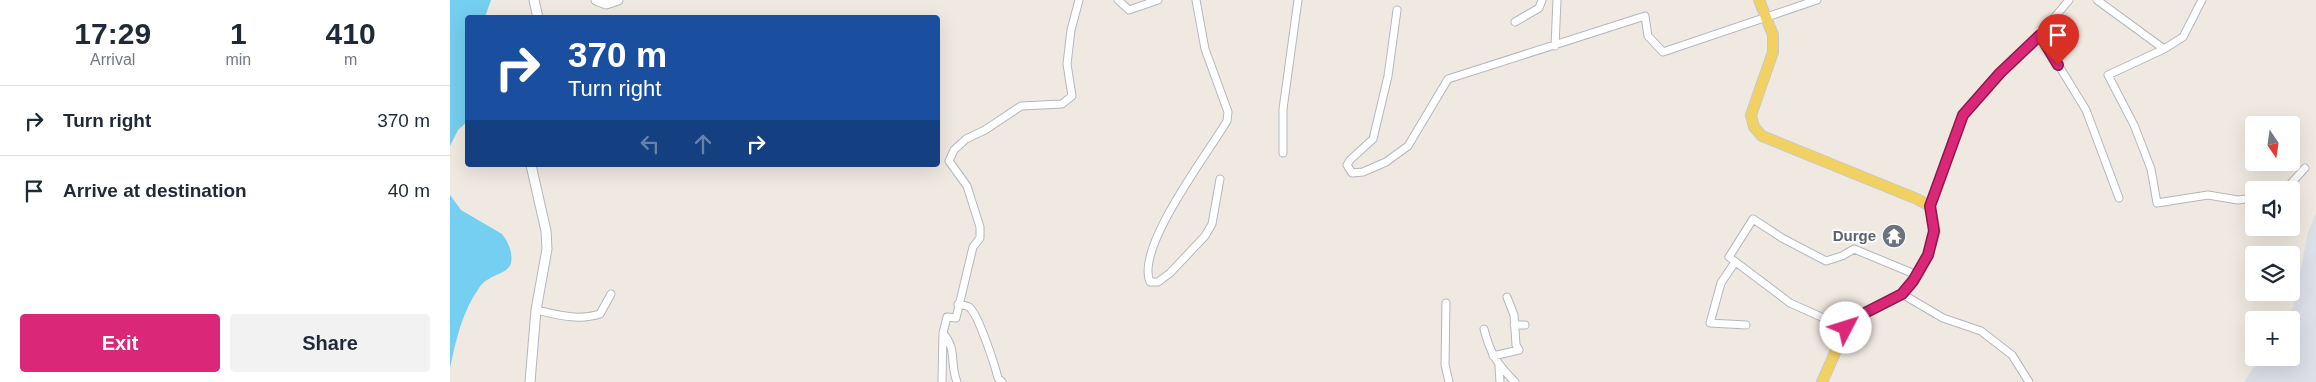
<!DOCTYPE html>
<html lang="en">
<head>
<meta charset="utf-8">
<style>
	body { margin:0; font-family:Helvetica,sans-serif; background:#f2f2f3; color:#1f2937; height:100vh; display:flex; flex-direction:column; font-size:19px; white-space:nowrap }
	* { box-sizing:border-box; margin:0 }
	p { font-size:16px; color:#747a83 }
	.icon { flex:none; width:28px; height:28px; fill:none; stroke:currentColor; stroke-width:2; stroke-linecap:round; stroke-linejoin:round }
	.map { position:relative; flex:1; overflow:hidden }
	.drawer { display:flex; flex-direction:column; background:#fff; width:450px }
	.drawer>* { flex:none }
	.banner { position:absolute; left:15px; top:15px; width:475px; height:152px; border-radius:5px; box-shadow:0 5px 20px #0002; background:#1a4fa0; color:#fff; overflow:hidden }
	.needle { width:32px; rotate:167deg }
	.fabs { position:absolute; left:1795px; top:116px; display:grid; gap:10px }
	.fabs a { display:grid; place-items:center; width:55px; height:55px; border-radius:5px; background:#fff; box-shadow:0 5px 20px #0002; font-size:25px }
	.pin { position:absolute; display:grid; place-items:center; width:42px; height:42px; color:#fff; margin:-51px -21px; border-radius:50% 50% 50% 0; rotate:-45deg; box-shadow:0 0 5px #0007 }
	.pin .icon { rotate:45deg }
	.me { position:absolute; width:55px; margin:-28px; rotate:50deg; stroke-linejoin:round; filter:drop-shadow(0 0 4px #0008) }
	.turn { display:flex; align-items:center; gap:18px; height:105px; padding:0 20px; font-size:22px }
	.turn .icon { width:65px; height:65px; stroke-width:2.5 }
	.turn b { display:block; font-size:35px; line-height:42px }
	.lanes { display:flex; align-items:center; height:48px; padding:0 20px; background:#0003; justify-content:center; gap:25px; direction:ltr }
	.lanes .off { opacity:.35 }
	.eta { display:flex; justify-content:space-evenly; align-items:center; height:85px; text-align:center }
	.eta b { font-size:30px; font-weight:700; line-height:35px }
	.cta { display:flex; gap:10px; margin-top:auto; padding:10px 20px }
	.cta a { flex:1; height:58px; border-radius:5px; background:#db2777; color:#fff; font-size:20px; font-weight:700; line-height:58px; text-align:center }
	.cta a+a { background:#f2f2f3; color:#1f2937 }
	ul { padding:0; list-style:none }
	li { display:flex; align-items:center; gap:15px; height:70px; padding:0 20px; border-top:1px solid #e0e1e3 }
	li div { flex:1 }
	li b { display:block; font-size:19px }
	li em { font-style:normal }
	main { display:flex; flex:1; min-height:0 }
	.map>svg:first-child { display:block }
</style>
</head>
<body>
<main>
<section class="drawer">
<div class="eta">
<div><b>17:29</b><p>Arrival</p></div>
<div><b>1</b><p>min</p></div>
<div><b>410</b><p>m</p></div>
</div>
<ul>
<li><svg class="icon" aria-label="right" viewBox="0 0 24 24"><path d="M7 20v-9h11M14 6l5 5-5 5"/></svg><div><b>Turn right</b></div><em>370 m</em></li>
<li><svg class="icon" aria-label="arrive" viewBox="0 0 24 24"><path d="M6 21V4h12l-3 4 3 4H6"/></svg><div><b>Arrive at destination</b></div><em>40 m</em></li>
</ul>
<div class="cta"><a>Exit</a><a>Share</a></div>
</section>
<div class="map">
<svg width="1866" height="382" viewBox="0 0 1866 382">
	<rect width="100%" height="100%" fill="#efe9e1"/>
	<!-- airport -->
	<path fill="#dcdee8" d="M 1866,213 L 1866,382 L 1794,382 L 1810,358 L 1841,358 L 1841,320 L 1834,320 L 1843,307 L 1858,233 Z"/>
	<!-- water -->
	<path fill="#75cff0" d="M 0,0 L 41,0 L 35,17 L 18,18 L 17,122 L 8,130 L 0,146 Z
		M 0,195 L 11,210 L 52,234 C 58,241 63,253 61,263 C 58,275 38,274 29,288 C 12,312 6,340 0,368 Z"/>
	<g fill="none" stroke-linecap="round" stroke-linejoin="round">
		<!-- street casing -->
		<g stroke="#b4b7c1" stroke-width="9">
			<path id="street" d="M 668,0 L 679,10 L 708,0
				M 746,0 L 755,49 L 778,112 L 777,121 C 758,153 685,248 700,282 L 708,282 L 720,273 L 755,236 L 762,224 L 770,179
				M 1647,0 L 1714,49 L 1658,75 L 1684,125 L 1701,169 L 1707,203 L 1758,195 L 1788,200 L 1804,198
				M 947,10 L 938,76 L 923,139 L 900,160 L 897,165 L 902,173 L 913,172 L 936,162 L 958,146 L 998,79 L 1195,16 L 1198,36 L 1213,52 L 1367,0
				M 1065,22 L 1089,8 L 1092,0
				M 1590,35 L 1636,110 L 1669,198
				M 1105,46 L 1107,0
				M 1714,49 L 1733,37 L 1752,0
				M 833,153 L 833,109 L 848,0
				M 1835,190 L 1855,168
				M 1480,206 L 1513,115 L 1550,73 L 1590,35 L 1619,0
				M 1285,262 L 1271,283 L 1260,323 L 1296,325
				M 1452,294 L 1493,318 L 1531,331 L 1562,355 L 1579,382
				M 996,303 L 995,365 L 999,382
				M 508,304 C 511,305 516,305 519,307 C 528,313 545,366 548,378 L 552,382
				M 86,310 C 108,315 128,321 150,314 L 161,294
				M 1064,325 L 1075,325
				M 1396,328 L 1340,303 L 1279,257 L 1303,219 L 1332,238 L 1376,261 L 1392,256 L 1404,249 L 1467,275
				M 1034,329 C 1040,353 1047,364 1065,382
				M 493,333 C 508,351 499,362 507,382
				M 1043,356 L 1069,350 L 1066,345 L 1064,315 L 1057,297
				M 1049,366 L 1050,382
				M 492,382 L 493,333 L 497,317 L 506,318 L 523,247 L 530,238 L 530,227 L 517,186 L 499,161 L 504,150 L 516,139 L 535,130 L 571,106 L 612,104 L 622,96 L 617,64 L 621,30 L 629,0"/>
		</g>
		<!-- secondary casing -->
		<g stroke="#b4b7c1" stroke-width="11">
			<path id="secondary" d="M 84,0 L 88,18
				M 146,0 L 156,4 L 168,0
				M 80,382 L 86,310 L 97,249 L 96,231 L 81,165"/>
		</g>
		<!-- primary casing -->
		<g stroke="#c9c9c9" stroke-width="12">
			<path id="primary" d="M 1309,0 L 1323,35 L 1323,52 L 1301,115 L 1304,127 L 1312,136 L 1467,199 L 1480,206 L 1485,231 L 1478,255 L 1467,275 L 1452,294 L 1407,317 L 1396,328 L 1372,382"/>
		</g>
		<!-- street -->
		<use href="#street" stroke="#fff" stroke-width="7"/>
		<!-- secondary -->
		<use href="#secondary" stroke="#fff" stroke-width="9"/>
		<!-- primary -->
		<use href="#primary" stroke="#f2d163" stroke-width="10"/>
	</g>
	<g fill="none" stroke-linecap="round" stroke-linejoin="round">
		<!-- route casing -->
		<g stroke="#8e194d" stroke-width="12">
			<path id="route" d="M 1396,328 L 1407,317 L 1452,294 L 1463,281 L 1478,255 L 1484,231 L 1480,206 L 1513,115 L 1550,73 L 1590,35 L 1608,65"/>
		</g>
		<!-- route -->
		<use href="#route" stroke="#db2777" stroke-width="9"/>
	</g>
	<!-- icons -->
	<defs>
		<g id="temple-disc" transform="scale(1.25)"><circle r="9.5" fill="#6b7280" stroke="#fff"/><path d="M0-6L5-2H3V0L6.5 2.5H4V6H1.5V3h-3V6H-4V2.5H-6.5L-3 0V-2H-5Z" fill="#fff"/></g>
	</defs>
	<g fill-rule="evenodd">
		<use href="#temple-disc" x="1444" y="236"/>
	</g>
	<g text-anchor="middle" stroke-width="4" stroke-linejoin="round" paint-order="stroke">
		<!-- worship labels -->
		<g font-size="15" font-weight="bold" fill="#5b616d" stroke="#fff" text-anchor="end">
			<text x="1426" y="241">Durge</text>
		</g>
	</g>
</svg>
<div class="fabs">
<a><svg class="needle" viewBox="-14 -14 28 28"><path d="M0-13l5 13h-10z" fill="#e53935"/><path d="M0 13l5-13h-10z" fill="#747a83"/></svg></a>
<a><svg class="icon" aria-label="sound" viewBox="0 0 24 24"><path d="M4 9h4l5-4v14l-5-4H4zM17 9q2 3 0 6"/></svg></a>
<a><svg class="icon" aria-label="layers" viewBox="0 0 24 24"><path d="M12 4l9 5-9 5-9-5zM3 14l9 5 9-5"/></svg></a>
<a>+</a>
</div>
<div class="pin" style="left:1608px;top:65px;background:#d93025"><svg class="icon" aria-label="arrive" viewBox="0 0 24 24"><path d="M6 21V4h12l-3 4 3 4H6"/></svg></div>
<svg class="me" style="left:1396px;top:328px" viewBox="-20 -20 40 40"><circle r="19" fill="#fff"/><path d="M0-13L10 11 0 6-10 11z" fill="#db2777"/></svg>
<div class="banner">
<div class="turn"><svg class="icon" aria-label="right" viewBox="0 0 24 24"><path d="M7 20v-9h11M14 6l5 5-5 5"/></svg><div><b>370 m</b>Turn right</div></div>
<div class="lanes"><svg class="icon off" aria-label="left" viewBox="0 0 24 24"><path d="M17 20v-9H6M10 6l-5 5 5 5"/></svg><svg class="icon off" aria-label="ahead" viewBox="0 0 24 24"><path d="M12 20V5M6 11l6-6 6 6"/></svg><svg class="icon" aria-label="right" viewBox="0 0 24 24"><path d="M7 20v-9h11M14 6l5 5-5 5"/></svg></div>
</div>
</div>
</main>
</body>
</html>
